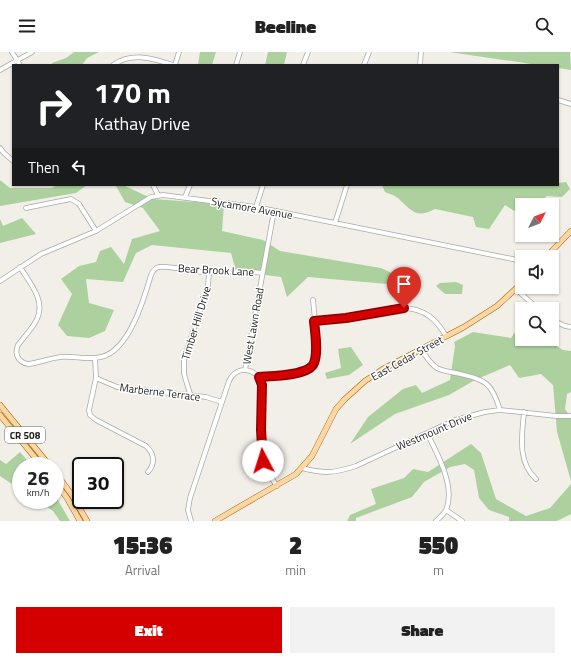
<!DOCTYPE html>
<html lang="en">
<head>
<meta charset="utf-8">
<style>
	body { margin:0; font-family:"Titillium Web",sans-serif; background:#f2f2f2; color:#222; height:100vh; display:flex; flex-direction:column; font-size:15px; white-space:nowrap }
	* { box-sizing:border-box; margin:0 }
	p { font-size:13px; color:#767676 }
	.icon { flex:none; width:22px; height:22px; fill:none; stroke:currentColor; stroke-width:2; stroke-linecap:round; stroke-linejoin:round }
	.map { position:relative; height:469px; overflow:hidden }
	.drawer { display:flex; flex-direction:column; background:#fff; flex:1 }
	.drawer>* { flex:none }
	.top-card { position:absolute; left:12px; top:12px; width:547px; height:122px; border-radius:0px; box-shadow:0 1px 3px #0004; background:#202124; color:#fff; overflow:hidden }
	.needle { width:26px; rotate:48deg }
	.tools { position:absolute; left:515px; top:146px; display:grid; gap:8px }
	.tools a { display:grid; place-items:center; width:44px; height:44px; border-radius:0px; background:#fff; box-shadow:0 1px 3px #0004; font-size:20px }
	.speed { position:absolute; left:12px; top:405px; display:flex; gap:8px; font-size:20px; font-weight:700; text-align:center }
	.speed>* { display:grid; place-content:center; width:52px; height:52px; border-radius:50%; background:#fff; box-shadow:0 1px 3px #0004; line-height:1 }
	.speed small { font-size:10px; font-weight:400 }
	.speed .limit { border:2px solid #111; border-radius:6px; background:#fff; color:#111 }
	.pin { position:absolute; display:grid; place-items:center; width:34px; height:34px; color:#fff; margin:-41px -17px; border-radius:50% 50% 50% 0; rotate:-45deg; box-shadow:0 0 4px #0007 }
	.pin .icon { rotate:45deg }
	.me { position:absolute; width:44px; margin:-22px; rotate:355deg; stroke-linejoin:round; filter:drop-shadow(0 0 3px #0008) }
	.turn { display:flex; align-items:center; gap:14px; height:84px; padding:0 16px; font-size:18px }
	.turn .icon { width:52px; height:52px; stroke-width:2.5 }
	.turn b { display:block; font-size:28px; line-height:34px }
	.then { display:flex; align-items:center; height:38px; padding:0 16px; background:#0003; gap:8px; font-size:15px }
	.eta { display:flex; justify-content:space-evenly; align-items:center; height:68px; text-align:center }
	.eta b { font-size:24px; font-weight:800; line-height:28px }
	.cta { display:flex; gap:8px; margin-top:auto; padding:8px 16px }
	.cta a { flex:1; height:46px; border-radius:0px; background:#d40000; color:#fff; font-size:16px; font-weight:800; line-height:46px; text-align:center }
	.cta a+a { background:#f2f2f2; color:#222 }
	header { display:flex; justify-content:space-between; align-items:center; height:52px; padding:0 16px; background:#fff; font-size:18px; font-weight:800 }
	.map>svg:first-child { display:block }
</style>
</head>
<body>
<header><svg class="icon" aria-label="menu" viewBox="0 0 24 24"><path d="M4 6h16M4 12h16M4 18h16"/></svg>Beeline<svg class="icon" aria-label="search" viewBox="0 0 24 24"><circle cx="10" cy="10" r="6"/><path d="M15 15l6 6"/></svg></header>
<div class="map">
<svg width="571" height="469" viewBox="0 0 571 469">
	<rect width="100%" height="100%" fill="#f2efe9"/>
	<!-- forest -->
	<path fill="#add19e" d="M 74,0 L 99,0 L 87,6 L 82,13 L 52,13 L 52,11 L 66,6 Z
		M 200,0 L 216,0 L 212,13 L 198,13 Z
		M 268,0 L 287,0 L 284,13 L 265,13 Z
		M 449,0 L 570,0 L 571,18 L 558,16 L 558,13 L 538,13 Z
		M 0,128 L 10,136 L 52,136 L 57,133 L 87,133 L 76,141 L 0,154 Z
		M 566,130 L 570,137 L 562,145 L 547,144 L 536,153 L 522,153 L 522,174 L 520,174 L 516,160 L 505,153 L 489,177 L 476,175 L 473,165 L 435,157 C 416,167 412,159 399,147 C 395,143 389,142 385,140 L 382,133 L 558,133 L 558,131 Z
		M 113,133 L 123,133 L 153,147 L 224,152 L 222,179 L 263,188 L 280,199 L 381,216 L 421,235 L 308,225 L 287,245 L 281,225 L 236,219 L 231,201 L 152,193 L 136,201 L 123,230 L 86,227 L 89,251 L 114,258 L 105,279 L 89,286 L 67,284 L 58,273 L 72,242 L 61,227 L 79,214 L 96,210 L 100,199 L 111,195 L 124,212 L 132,187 L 160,179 L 143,156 L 125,150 L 116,134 Z
		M 22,166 L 36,182 L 0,191 L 0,167 L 3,174 Z
		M 456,230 L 463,233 L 462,242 L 445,242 L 436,234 L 440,231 Z
		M 520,272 L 522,273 L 522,287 L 545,287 L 563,298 L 571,299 L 571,340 L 567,342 L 565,357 L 571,366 L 571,429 L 557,380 L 553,333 L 541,322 L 519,326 L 510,313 L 475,328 L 449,343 L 395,362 L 350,392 L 368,365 L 403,337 L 416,333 L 422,341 L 450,328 L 455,294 L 454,290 L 473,280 L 511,286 Z
		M 351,295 L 363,313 L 349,323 L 327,327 L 325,321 L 341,316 L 338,297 Z
		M 471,392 L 481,401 L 496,447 L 526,464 L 550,456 L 571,432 L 571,462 L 557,469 L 509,469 L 509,465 L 489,458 L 479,446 L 474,418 L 465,412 L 450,415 L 424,430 L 412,445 L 356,466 L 356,469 L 347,469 L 350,463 L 376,452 L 371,437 L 404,426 L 413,417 L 428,420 Z
		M 20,400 L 32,414 L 21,414 L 21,438 L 0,424 L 0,408 L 6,412 Z
		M 55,443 L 70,469 L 60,469 L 53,459 L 36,448 L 55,448 Z"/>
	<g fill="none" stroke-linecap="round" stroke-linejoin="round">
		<!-- minor casing -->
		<g stroke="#a9a9a9" stroke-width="5.5">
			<path id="minor" d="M 12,0 L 20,13
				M 113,13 C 132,0 152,6 173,13
				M 175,13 L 179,0
				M 236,13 L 240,0
				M 303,13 L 308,0
				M 364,13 L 369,0
				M 420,13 L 421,0
				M 0,18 L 32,0
				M 558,48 L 571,52
				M 0,96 L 4,101 L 13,109
				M 153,133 L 158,143
				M 185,145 L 190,133
				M 256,155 L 263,133
				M 26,156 L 71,147 L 79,152 L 96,179
				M 335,171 L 347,133
				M 20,215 C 29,230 46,248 37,267 C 33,276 24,285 18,293 C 14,302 18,310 28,312 C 39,311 50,306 61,305 C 75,304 88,308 101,305 C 129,299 144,247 151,223 C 152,220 155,216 159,215 C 169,213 191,220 203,220 C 225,221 240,217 262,221
				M 0,229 L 41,202 L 96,179 L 151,145 L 163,143 L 256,155 L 522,209
				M 516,237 L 538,257
				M 552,268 L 565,274 L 571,275
				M 314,269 L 346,266 L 404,256 C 425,257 436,267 446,284
				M 421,297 C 426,304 430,312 437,316 C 443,319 450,320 456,321 C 484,328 491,328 500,358
				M 95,306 L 96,326 L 89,358 L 90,363 L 96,368 L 146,394 C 154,401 156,411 148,420
				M 245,318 L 274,159
				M 259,325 C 274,323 295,325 308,317 C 322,308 314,262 313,248
				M 96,326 L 117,335 L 206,345 L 222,350
				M 191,345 L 184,322 L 184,307 L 208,234 L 209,220
				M 524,360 C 522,383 517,410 536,427
				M 427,381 C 437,401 456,435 446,458 C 444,462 439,466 436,469
				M 302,416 C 324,422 335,421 356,414 L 455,368 L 485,360 L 500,358 L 556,364 L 571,364
				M 446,458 L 462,469
				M 191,469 L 188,458 L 190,446 L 229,329 C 237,312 258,316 262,333 C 261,355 257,395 265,415 C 268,422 273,428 277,434"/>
		</g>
		<!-- major casing -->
		<g stroke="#a06b00" stroke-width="6">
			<path id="major" d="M 546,205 L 571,179
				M 0,353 L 50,414
				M 0,363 L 42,414
				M 55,420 L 72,443 L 87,469
				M 55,430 L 67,446 L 80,469
				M 215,469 L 296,422 L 312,404 L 336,357 L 345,347 L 365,329 L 383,317 L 464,275 L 497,254 L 522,231"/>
		</g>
		<!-- minor -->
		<use href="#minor" stroke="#fff" stroke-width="4"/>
		<!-- major -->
		<use href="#major" stroke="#fcd6a4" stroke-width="5"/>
	</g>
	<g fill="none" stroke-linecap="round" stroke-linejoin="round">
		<!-- route casing -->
		<g stroke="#8a0000" stroke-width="10">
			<path id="route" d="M 263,409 L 261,378 L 262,333 L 259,325 C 272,324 305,324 313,313 C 319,303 315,280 314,269 L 346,266 L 404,256"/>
		</g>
		<!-- route -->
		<use href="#route" stroke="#d40000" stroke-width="7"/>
	</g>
	<g text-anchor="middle" stroke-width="3" stroke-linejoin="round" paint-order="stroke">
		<!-- shield labels -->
		<rect fill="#fff" stroke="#646464" stroke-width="1" x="5" y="375" width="40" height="16" rx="3"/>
		<g font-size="10" font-weight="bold" fill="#222">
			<text x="25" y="387">CR 508</text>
		</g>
		<!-- street labels -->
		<g font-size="11" fill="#222" stroke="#fff">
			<text transform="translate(252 156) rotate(10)" y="4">Sycamore Avenue</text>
			<text transform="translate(216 218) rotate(3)" y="4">Bear Brook Lane</text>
			<text transform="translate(196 271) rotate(-73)" y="4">Timber Hill Drive</text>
			<text transform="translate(253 274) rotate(-80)" y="4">West Lawn Road</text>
			<text transform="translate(407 306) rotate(-29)" y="4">East Cedar Street</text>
			<text transform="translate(160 340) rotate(7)" y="4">Marberne Terrace</text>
			<text transform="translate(434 379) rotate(-23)" y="4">Westmount Drive</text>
		</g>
	</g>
</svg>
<div class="tools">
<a><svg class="needle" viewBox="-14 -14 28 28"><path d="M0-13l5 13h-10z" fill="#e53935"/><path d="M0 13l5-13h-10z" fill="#767676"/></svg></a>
<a><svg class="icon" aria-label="sound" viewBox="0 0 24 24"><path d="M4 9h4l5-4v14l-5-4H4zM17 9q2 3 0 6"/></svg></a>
<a><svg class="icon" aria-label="search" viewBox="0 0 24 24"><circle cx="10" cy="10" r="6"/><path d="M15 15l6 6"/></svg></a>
</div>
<div class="speed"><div>26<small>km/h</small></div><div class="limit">30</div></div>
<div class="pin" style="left:404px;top:256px;background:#d93025"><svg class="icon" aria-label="arrive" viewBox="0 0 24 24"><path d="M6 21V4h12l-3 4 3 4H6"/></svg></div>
<svg class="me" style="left:263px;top:409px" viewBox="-20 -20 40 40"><circle r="19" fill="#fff"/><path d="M0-13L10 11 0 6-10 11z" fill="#d40000"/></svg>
<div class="top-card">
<div class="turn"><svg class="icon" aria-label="right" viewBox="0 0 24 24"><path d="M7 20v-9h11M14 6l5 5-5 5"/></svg><div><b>170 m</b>Kathay Drive</div></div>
<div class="then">Then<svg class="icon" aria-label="left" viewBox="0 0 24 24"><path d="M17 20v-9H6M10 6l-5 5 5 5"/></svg></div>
</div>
</div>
<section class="drawer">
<div class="eta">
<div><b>15:36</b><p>Arrival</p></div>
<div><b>2</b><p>min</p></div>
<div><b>550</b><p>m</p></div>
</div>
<div class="cta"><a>Exit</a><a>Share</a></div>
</section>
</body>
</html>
